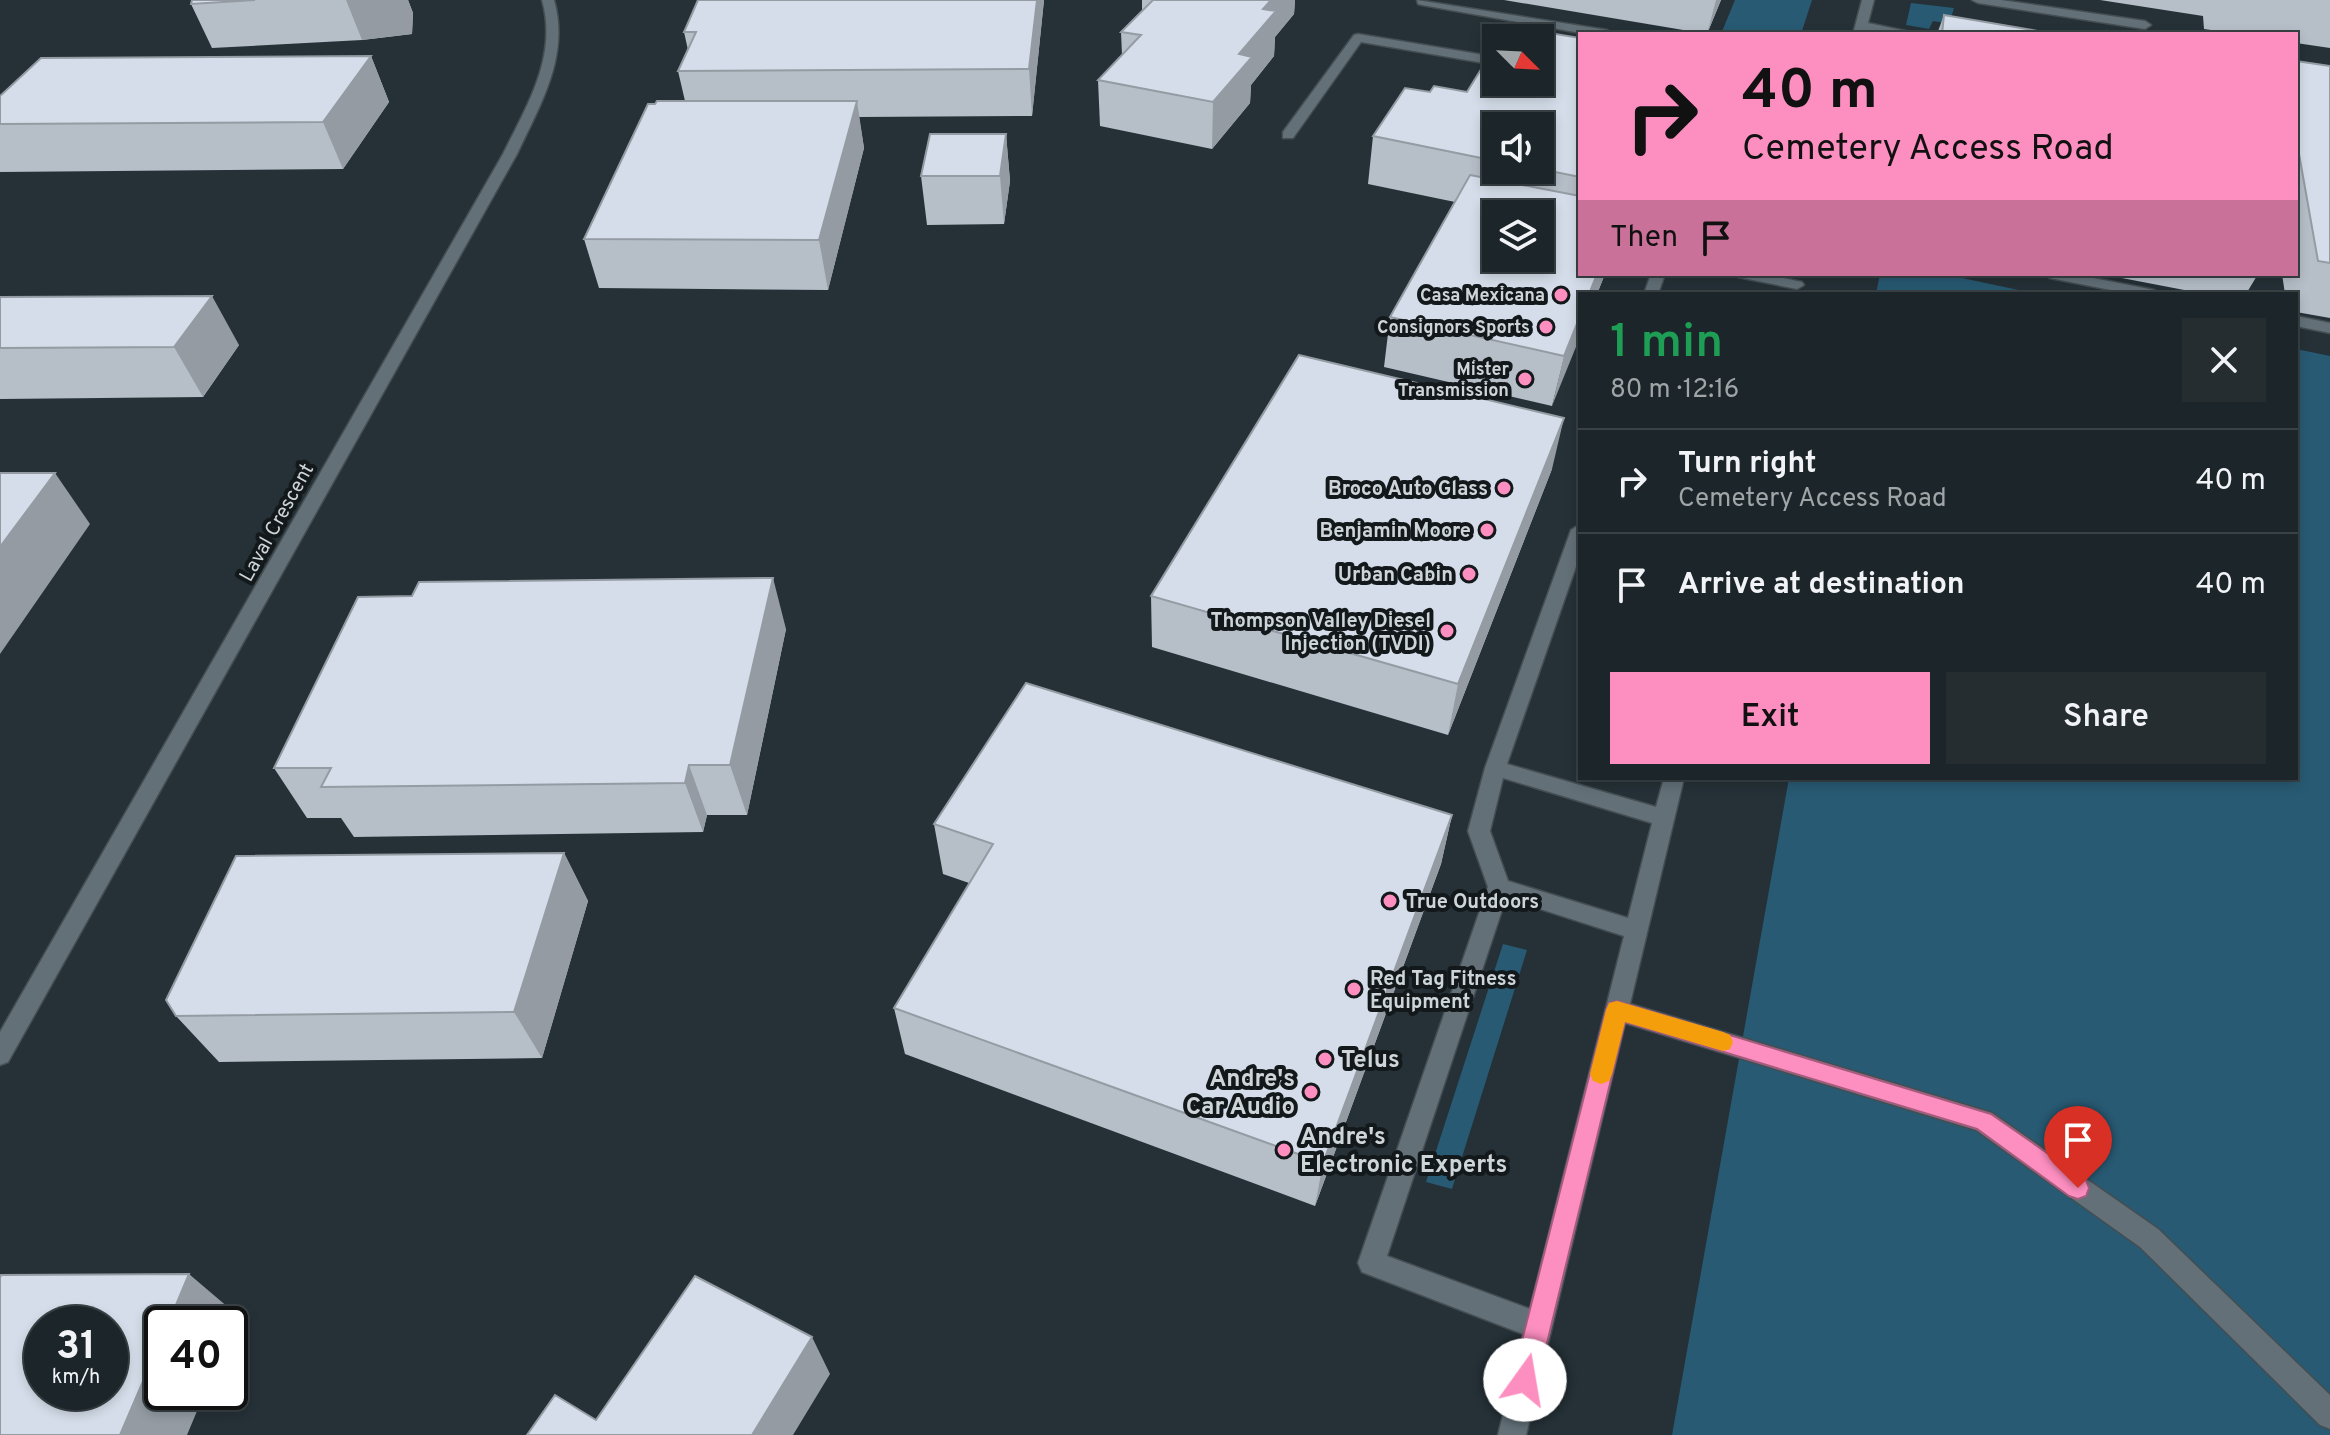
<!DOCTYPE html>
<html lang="en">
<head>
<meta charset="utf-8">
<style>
	body { margin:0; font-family:Overpass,sans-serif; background:#252d31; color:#f1f3f6; height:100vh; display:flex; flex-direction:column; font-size:30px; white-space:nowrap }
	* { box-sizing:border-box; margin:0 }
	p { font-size:26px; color:#a0a5a8 }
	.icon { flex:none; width:44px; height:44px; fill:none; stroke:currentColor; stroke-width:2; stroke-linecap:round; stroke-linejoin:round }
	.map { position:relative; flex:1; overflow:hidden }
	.drawer { position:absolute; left:1578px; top:292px; width:720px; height:488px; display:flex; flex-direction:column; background:#1c2529; border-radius:0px; box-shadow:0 4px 12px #0003,0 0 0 2px #3a4246 }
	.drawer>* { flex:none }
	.top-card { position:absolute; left:1578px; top:32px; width:720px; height:244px; border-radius:0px; box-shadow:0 4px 12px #0003,0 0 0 2px #3a4246; background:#fd8ec0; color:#111; overflow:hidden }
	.needle { width:52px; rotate:114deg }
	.controls { position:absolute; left:1482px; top:24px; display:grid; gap:16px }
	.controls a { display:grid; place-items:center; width:72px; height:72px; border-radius:0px; background:#1c2529; box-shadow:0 4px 12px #0003,0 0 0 2px #3a4246; font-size:40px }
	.speed { position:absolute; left:24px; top:1306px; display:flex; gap:16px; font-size:40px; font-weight:700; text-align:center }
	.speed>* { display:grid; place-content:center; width:104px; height:104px; border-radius:50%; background:#1c2529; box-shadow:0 4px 12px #0003,0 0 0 2px #3a4246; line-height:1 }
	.speed small { font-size:20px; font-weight:400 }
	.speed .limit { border:4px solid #111; border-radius:12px; background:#fff; color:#111 }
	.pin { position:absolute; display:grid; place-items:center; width:68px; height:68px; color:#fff; margin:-82px -34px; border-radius:50% 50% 50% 0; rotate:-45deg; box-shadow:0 0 8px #0007 }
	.pin .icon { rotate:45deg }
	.me { position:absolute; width:88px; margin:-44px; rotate:13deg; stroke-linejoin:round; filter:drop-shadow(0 0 6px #0008) }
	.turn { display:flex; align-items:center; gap:28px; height:168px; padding:0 32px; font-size:36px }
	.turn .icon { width:104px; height:104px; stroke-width:2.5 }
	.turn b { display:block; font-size:56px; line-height:68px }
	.then { display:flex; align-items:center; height:76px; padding:0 32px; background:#0003; gap:16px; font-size:30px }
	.round { display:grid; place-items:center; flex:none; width:84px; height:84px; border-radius:0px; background:#252d31 }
	.overview { display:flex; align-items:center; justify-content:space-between; height:136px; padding:0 32px }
	h1 { font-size:48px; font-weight:600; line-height:60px; color:#1e9e55 }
	.cta { display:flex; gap:16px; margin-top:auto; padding:16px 32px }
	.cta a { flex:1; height:92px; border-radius:0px; background:#fd8ec0; color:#111; font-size:32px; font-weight:600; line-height:92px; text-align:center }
	.cta a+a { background:#252d31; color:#f1f3f6 }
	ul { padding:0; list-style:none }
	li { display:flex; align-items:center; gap:24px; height:104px; padding:0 32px; border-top:2px solid #3a4246 }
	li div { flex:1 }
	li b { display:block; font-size:30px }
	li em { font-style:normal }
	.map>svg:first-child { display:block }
</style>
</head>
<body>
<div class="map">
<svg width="2330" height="1435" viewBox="0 0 2330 1435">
	<rect width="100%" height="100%" fill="#253137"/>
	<!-- green -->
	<path fill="#285a73" d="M 1735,0 L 1812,0 L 1801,34 L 1721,34 Z
		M 1911,3 L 1954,8 L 1951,18 L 2019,34 L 1933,21 L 1929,29 L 1906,25 Z
		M 1880,274 L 1943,274 L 2038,294 L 1876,294 Z
		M 2296,349 L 2330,356 L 2330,1435 L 1672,1435 L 1789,778 L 2296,778 Z
		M 1503,944 L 1527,950 L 1452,1189 L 1426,1182 Z"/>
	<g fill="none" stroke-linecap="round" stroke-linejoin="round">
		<!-- minor casing -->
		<g stroke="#444e52" stroke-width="3">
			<path id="minor" d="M 542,0 L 554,0 C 570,56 540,105 517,154 L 8,1062 L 0,1065 L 0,1032 L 503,154 C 527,105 558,56 542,0 Z
				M 1417,0 L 1607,30 L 1613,34 L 1586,34 L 1422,5 L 1418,4 Z
				M 1862,0 L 1874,0 L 1868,23 L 1920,34 L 1866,30 L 1865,34 L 1853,34 Z
				M 1972,0 L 2001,0 L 2145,21 L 2151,25 L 2145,29 L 1978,3 Z
				M 1358,34 L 1496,57 L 1496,65 L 1361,42 L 1293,138 L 1283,138 L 1283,132 L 1354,35 Z
				M 1651,274 L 1665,274 L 1658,294 L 1644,294 Z
				M 1736,274 L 1765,274 L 1802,282 L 1804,285 L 1797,289 L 1738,277 Z
				M 2043,274 L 2073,274 L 2154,290 L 2161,294 L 2131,294 L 2050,278 Z
				M 2296,316 L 2330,323 L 2330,333 L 2296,326 Z
				M 1580,524 L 1580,555 L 1507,764 L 1656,807 L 1664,778 L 1684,778 L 1630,1004 L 1992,1113 L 2158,1229 L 2330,1395 L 2330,1429 L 2320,1425 L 2140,1247 L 1976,1130 L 1625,1023 L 1526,1435 L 1498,1435 L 1523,1334 L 1362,1272 L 1358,1263 L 1488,887 L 1468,831 L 1485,768 L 1571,530 ZM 1503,778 L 1652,823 L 1628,918 L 1508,881 L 1490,831 ZM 1506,898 L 1624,936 L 1530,1309 L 1387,1256 Z"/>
		</g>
		<!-- minor -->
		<use href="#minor" fill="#637078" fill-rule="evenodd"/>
	</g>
	<!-- wall -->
	<path fill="#b6bec8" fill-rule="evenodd" d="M 192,0 L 408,0 L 413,13 L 412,34 L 362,40 L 212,48 L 191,4 Z
		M 698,0 L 1044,0 L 1032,116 L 859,117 L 864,148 L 828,290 L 599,288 L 584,239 L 655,104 L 685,101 L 678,71 L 688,50 L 684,32 Z
		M 1142,0 L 1295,0 L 1294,14 L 1275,37 L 1274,56 L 1251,85 L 1250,103 L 1212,149 L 1100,126 L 1098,80 L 1122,55 L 1121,32 L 1142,11 Z
		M 1504,0 L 1721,0 L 1707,34 Z
		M 2100,0 L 2330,0 L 2330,48 L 2296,43 L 2296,34 L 2239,34 L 2204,29 L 2203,16 Z
		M 1944,15 L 2044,34 L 1937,34 Z
		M 1580,38 L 1580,274 L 1605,274 L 1597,294 L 1580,294 L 1552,406 L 1384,367 L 1390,317 L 1455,202 L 1368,184 L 1373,136 L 1430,92 L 1467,92 ZM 1496,126 L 1540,126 L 1540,170 L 1496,170 Z
		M 371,56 L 389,102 L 343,169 L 0,172 L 0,96 Z
		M 2296,61 L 2330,66 L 2330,318 L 2296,312 L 2296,294 L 2285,294 L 2282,274 L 2296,274 Z
		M 1006,134 L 1010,181 L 1004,224 L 927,225 L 921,176 Z
		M 2101,274 L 2258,274 L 2246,294 L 2205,294 Z
		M 0,297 L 239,345 L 203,397 L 0,399 Z
		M 1552,469 L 1448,735 L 1152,647 L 1151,596 Z
		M 786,629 L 747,815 L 707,815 L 703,832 L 354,837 L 341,818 L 307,818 L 274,768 Z
		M 1452,815 L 1441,864 L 1315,1206 L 905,1054 L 894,1008 L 969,883 L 943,874 L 934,824 Z
		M 564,853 L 588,901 L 542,1058 L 219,1062 L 176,1016 Z"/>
	<!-- shaded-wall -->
	<path fill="#949ba3" d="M 346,0 L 408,0 L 413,13 L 412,34 L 362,40 Z
		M 1037,0 L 1044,0 L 1032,116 L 1029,69 Z
		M 1271,0 L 1295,0 L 1294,14 L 1275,37 L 1274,56 L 1251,85 L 1250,103 L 1212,149 L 1213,102 L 1263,9 Z
		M 1716,0 L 1721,0 L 1707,34 Z
		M 371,56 L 389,102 L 343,169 L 323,122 Z
		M 857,101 L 864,148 L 828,290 L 819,240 Z
		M 1006,134 L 1010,181 L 1004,224 L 1000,176 Z
		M 1597,274 L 1605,274 L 1597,294 L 1589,294 Z
		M 212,296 L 239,345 L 203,397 L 174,347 Z
		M 1580,316 L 1580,337 L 1552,406 L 1564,356 Z
		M 1564,418 L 1552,469 L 1448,735 L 1458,684 Z
		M 55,473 L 90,524 L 0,654 L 0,547 Z
		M 773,578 L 786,629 L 747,815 L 730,765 Z
		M 689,765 L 707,815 L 703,832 L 685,783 Z
		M 1452,815 L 1441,864 L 1315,1206 L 1323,1163 Z
		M 564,853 L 588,901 L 542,1058 L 514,1012 Z
		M 189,1274 L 236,1314 L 230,1330 L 230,1324 L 168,1324 Z
		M 162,1337 L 162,1392 L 205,1392 L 187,1435 L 120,1435 Z
		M 812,1337 L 830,1374 L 793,1435 L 752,1435 Z"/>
	<!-- building -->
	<path fill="#d4dde9" stroke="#949ba3" stroke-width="2" fill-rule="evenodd" d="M 192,0 L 255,0 L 191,4 Z
		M 698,0 L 1037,0 L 1029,69 L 678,71 L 696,32 L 684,32 Z
		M 1153,0 L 1271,0 L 1263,9 L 1276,11 L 1239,54 L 1252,57 L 1213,102 L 1098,80 L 1141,35 L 1121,32 Z
		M 1944,15 L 2044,32 L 2044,34 L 1942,34 Z
		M 1508,26 L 1580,38 L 1580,177 L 1540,169 L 1540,126 L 1496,126 L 1496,161 L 1373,136 L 1405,88 L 1430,92 L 1434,86 L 1467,92 L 1496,45 L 1496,82 L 1540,82 L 1540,38 L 1500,38 Z
		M 2107,31 L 2124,34 L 2107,34 Z
		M 371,56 L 323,122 L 0,124 L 0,96 L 41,58 Z
		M 2296,61 L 2330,66 L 2330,263 L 2318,261 L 2296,137 Z
		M 657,101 L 857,101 L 819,240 L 584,239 L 648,104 L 655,104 Z
		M 930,134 L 1006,134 L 1000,176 L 921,176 Z
		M 1470,175 L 1580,196 L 1580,274 L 1597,274 L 1589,294 L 1580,294 L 1580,316 L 1564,356 L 1390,317 ZM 1496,214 L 1540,214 L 1540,258 L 1496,258 Z
		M 212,296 L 174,347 L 0,348 L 0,297 Z
		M 1299,355 L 1564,418 L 1458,684 L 1151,596 Z
		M 0,473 L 55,473 L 0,547 Z
		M 773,578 L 730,765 L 689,765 L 685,783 L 321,787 L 331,768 L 274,768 L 358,597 L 412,596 L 419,582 Z
		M 1026,683 L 1452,815 L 1323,1163 L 894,1008 L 993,844 L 934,824 Z
		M 564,853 L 514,1012 L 176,1016 L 166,1000 L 236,856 Z
		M 189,1274 L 168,1324 L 162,1324 L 162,1337 L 120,1435 L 0,1435 L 0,1278 L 1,1275 ZM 42,1324 L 110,1324 L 110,1392 L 42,1392 Z
		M 695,1276 L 812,1337 L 752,1435 L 527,1435 L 555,1395 L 596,1420 Z"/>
	<!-- route -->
	<path fill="#fd8ec0" stroke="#a45c7d" stroke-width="2" d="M 1617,1001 L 1991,1114 L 2086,1180 L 2089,1188 L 2086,1196 L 2078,1199 L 2069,1196 L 1977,1129 L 1625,1022 L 1538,1380 L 1534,1389 L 1525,1393 L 1516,1389 L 1512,1380 L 1606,1010 L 1609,1003 Z"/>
	<!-- slow -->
	<path fill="#f59e0b" d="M 1617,1001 L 1723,1032 L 1730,1035 L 1733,1042 L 1730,1049 L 1723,1051 L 1625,1022 L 1612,1074 L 1609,1081 L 1601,1084 L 1593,1081 L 1590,1074 L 1606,1010 L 1609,1003 Z"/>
	<!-- markers -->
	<g fill="#fd8ec0" stroke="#13181b" stroke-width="3">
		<circle cx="1561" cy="295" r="8"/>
		<circle cx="1546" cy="327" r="8"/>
		<circle cx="1525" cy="379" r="8"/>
		<circle cx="1504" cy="488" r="8"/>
		<circle cx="1487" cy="530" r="8"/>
		<circle cx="1469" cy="574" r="8"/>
		<circle cx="1447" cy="631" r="8"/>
		<circle cx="1390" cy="901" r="8"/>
		<circle cx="1354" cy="989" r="8"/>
		<circle cx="1325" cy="1059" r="8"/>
		<circle cx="1311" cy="1092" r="8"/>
		<circle cx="1284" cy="1150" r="8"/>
	</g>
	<g text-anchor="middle" stroke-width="8" stroke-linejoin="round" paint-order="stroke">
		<!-- far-poi labels -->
		<g font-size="18" font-weight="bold" fill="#ced5d9" stroke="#13181b" text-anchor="end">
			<text x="1545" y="301">Casa Mexicana</text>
			<text x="1530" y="333">Consignors Sports</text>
			<text x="1509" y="375">Mister<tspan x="1509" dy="21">Transmission</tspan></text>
		</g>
		<!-- poi labels -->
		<g font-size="20" font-weight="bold" fill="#ced5d9" stroke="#13181b" text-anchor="end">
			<text x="1488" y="495">Broco Auto Glass</text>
			<text x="1471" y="537">Benjamin Moore</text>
			<text x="1453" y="581">Urban Cabin</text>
			<text x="1431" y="627">Thompson Valley Diesel<tspan x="1431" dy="23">Injection (TVDI)</tspan></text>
			<text x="1406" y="908" text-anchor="start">True Outdoors</text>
			<text x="1370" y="985" text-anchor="start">Red Tag Fitness<tspan x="1370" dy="23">Equipment</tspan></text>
		</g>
		<!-- street labels -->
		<g font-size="20" fill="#ced5d9" stroke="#13181b">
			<text transform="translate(276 522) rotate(-61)" y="7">Laval Crescent</text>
		</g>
		<!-- near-poi labels -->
		<g font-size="24" font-weight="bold" fill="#ced5d9" stroke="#13181b" text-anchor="start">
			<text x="1341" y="1067">Telus</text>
			<text x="1295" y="1086" text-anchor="end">Andre's<tspan x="1295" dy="28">Car Audio</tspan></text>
			<text x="1300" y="1144">Andre's<tspan x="1300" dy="28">Electronic Experts</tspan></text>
		</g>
	</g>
</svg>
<div class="controls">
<a><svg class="needle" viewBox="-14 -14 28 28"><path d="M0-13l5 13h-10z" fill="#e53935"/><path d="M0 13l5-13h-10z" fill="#a0a5a8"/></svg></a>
<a><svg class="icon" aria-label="sound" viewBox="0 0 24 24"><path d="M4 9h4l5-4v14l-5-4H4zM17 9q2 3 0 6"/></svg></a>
<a><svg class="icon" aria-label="layers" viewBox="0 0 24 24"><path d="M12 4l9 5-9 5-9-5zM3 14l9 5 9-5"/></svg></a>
</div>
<div class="speed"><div>31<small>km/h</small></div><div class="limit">40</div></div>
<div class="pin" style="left:2078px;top:1188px;background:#d93025"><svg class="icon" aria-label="arrive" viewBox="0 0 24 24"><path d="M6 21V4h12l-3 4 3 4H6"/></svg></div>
<svg class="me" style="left:1525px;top:1380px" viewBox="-20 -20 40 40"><circle r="19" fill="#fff"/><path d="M0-13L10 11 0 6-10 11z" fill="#fd8ec0"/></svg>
<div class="top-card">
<div class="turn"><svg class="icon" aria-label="right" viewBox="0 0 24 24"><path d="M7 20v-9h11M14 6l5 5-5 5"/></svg><div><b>40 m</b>Cemetery Access Road</div></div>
<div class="then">Then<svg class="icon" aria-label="arrive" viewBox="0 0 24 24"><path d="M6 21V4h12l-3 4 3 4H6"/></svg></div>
</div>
<section class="drawer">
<div class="overview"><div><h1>1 min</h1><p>80 m · 12:16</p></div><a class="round"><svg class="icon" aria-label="close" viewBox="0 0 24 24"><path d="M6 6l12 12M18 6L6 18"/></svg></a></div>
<ul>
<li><svg class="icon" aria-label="right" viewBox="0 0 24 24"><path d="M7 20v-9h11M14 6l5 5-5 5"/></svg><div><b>Turn right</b><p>Cemetery Access Road</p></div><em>40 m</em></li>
<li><svg class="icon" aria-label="arrive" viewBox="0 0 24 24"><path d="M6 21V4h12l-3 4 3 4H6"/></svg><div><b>Arrive at destination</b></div><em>40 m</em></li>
</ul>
<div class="cta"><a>Exit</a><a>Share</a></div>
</section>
</div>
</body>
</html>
